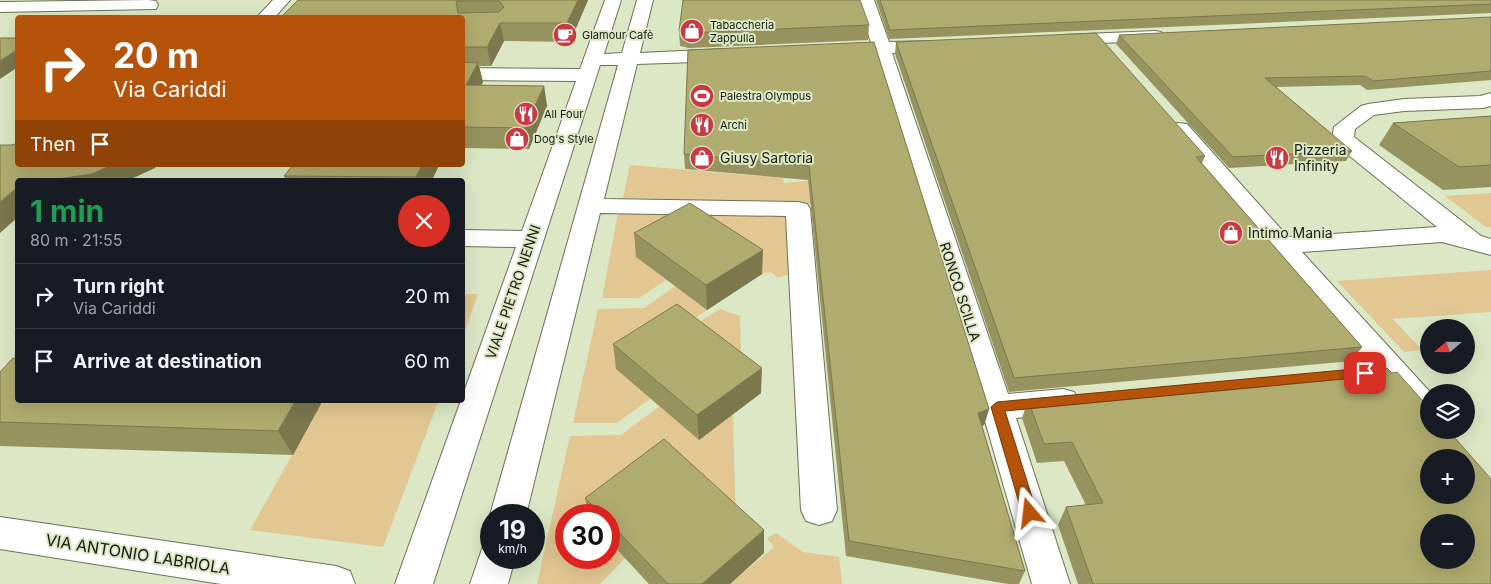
<!DOCTYPE html>
<html lang="en">
<head>
<meta charset="utf-8">
<style>
	body { margin:0; font-family:Inter,sans-serif; background:#242831; color:#f1f3f6; height:100vh; display:flex; flex-direction:column; font-size:19px; white-space:nowrap }
	* { box-sizing:border-box; margin:0 }
	p { font-size:16px; color:#9ea1a6 }
	.icon { flex:none; width:28px; height:28px; fill:none; stroke:currentColor; stroke-width:2; stroke-linecap:round; stroke-linejoin:round }
	.map { position:relative; flex:1; overflow:hidden }
	.drawer { position:absolute; left:15px; top:178px; width:450px; height:225px; display:flex; flex-direction:column; background:#171b24; border-radius:5px; box-shadow:0 5px 20px #0002 }
	.drawer>* { flex:none }
	.top-card { position:absolute; left:15px; top:15px; width:450px; height:152px; border-radius:5px; box-shadow:0 5px 20px #0002; background:#b45309; color:#fff; overflow:hidden }
	.needle { width:32px; rotate:250deg }
	.fabs { position:absolute; left:1420px; top:319px; display:grid; gap:10px }
	.fabs a { display:grid; place-items:center; width:55px; height:55px; border-radius:50%; background:#171b24; box-shadow:0 5px 20px #0002; font-size:25px }
	.speed { position:absolute; left:480px; top:504px; display:flex; gap:10px; font-size:25px; font-weight:700; text-align:center }
	.speed>* { display:grid; place-content:center; width:65px; height:65px; border-radius:50%; background:#171b24; box-shadow:0 5px 20px #0002; line-height:1 }
	.speed small { font-size:12px; font-weight:400 }
	.speed .limit { border:8px solid #d22; background:#fff; color:#111 }
	.pin { position:absolute; display:grid; place-items:center; width:42px; height:42px; color:#fff; margin:-21px; border-radius:10px; box-shadow:0 2px 8px #0006 }
	.me { position:absolute; width:55px; margin:-28px; rotate:343deg; stroke-linejoin:round; filter:drop-shadow(0 0 4px #0008) }
	.turn { display:flex; align-items:center; gap:18px; height:105px; padding:0 15px; font-size:22px }
	.turn .icon { width:65px; height:65px; stroke-width:2.5 }
	.turn b { display:block; font-size:35px; line-height:42px }
	.then { display:flex; align-items:center; height:48px; padding:0 15px; background:#0003; gap:10px; font-size:19px }
	.round { display:grid; place-items:center; flex:none; width:52px; height:52px; border-radius:26px; background:#242831 }
	.summary { display:flex; align-items:center; justify-content:space-between; height:85px; padding:0 15px }
	h1 { font-size:30px; font-weight:700; line-height:38px; color:#1e9e55 }
	ul { padding:0; list-style:none }
	li { display:flex; align-items:center; gap:15px; height:65px; padding:0 15px; border-top:1px solid #363941 }
	li div { flex:1 }
	li b { display:block; font-size:19px }
	li em { font-style:normal }
	.map>svg:first-child { display:block }
</style>
</head>
<body>
<div class="map">
<svg width="1491" height="584" viewBox="0 0 1491 584">
	<rect width="100%" height="100%" fill="#dbe7c5"/>
	<!-- green -->
	<path fill="#e2c792" d="M 630,165 L 783,178 L 784,183 L 808,181 L 811,204 L 623,198 Z
		M 1491,193 L 1491,227 L 1486,227 L 1445,196 Z
		M 618,213 L 782,214 L 788,220 L 792,273 L 778,278 L 771,272 L 762,274 L 637,257 L 666,280 L 639,298 L 602,298 Z
		M 1491,270 L 1491,312 L 1393,319 L 1422,350 L 1404,352 L 1337,281 Z
		M 675,286 L 707,310 L 679,329 L 651,398 L 617,423 L 573,423 L 598,309 L 644,308 Z
		M 463,294 L 478,294 L 463,336 L 462,294 Z
		M 720,309 L 740,316 L 741,356 L 690,328 Z
		M 323,400 L 439,400 L 383,547 L 250,530 Z
		M 660,406 L 699,440 L 733,414 L 736,528 L 667,464 L 599,515 L 566,515 L 566,558 L 609,558 L 609,541 L 625,558 L 600,584 L 537,584 L 570,436 L 621,435 Z
		M 776,533 L 803,552 L 839,557 L 842,584 L 730,584 L 774,547 L 767,538 Z"/>
	<g fill="none" stroke-linecap="round" stroke-linejoin="round">
		<!-- minor casing -->
		<g stroke="#697355" stroke-width="2">
			<path id="minor" d="M 148,0 L 156,1 L 158,5 L 156,9 L 0,12 L 0,2 Z
				M 273,0 L 290,0 L 274,18 L 256,18 Z
				M 605,0 L 621,0 L 604,54 L 622,53 L 637,0 L 653,0 L 640,53 L 725,49 L 732,51 L 734,55 L 732,59 L 725,61 L 637,64 L 604,199 L 798,202 L 807,204 L 810,209 L 837,510 L 832,521 L 819,525 L 806,521 L 801,510 L 786,216 L 600,213 L 526,515 L 491,515 L 491,517 L 490,515 L 618,65 L 600,65 L 433,584 L 395,584 L 516,247 L 462,246 L 462,230 L 522,231 L 576,81 L 462,80 L 462,68 L 580,69 Z
				M 858,0 L 874,0 L 889,42 L 933,41 L 939,42 L 942,46 L 939,50 L 933,51 L 892,53 L 1008,394 L 1063,389 L 1074,392 L 1079,401 L 1074,410 L 1063,413 L 1016,418 L 1070,584 L 1032,584 L 981,407 L 874,54 L 831,54 L 829,50 L 831,46 L 871,43 Z
				M 1155,31 L 1161,32 L 1164,36 L 1161,40 L 1063,45 L 1057,44 L 1054,40 L 1057,36 L 1063,35 Z
				M 1491,93 L 1491,106 L 1483,108 L 1404,111 L 1374,115 L 1355,129 L 1354,137 L 1481,236 L 1491,239 L 1491,255 L 1442,242 L 1302,252 L 1430,392 L 1429,425 L 1418,422 L 1168,129 L 1171,124 L 1179,123 L 1187,124 L 1288,237 L 1437,227 L 1335,144 L 1332,139 L 1334,127 L 1361,106 L 1368,104 L 1404,99 L 1480,96 Z
				M 0,517 L 336,566 L 350,571 L 355,584 L 221,584 L 0,549 Z
				M 491,543 L 491,558 L 515,558 L 508,584 L 470,584 L 483,546 Z"/>
		</g>
		<!-- minor -->
		<use href="#minor" fill="#fff" fill-rule="evenodd"/>
	</g>
	<!-- wall -->
	<path fill="#97935f" d="M 298,0 L 588,0 L 570,42 L 504,41 L 491,66 L 479,66 L 483,82 L 481,85 L 544,86 L 547,106 L 529,149 L 462,148 L 462,18 Z
		M 876,0 L 1491,0 L 1491,13 L 889,39 Z
		M 1491,17 L 1491,80 L 1367,90 L 1360,85 L 1276,87 L 1352,151 L 1346,161 L 1229,168 L 1116,44 L 1119,35 Z
		M 869,25 L 868,40 L 689,48 L 680,46 L 679,31 Z
		M 874,42 L 989,409 L 984,425 L 982,426 L 1025,571 L 1019,584 L 1008,584 L 846,556 L 808,180 L 685,169 L 684,154 Z
		M 896,42 L 1205,156 L 1202,163 L 1362,347 L 1352,361 L 1009,392 L 895,54 Z
		M 1491,116 L 1491,187 L 1443,190 L 1379,145 L 1393,123 Z
		M 439,165 L 432,180 L 286,180 L 284,176 Z
		M 634,233 L 762,274 L 707,310 L 636,257 Z
		M 613,344 L 761,393 L 699,440 L 616,369 Z
		M 0,372 L 18,400 L 323,400 L 293,455 L 0,446 Z
		M 1028,400 L 1491,584 L 1078,584 L 1058,525 L 1066,507 L 1086,505 L 1064,461 L 1037,463 L 1022,418 Z
		M 585,498 L 764,553 L 730,584 L 649,584 L 609,541 L 609,515 L 589,515 Z"/>
	<!-- shaded-wall -->
	<path fill="#7b784d" d="M 578,0 L 588,0 L 570,42 L 567,23 Z
		M 500,23 L 504,41 L 491,66 L 487,47 Z
		M 18,49 L 18,67 L 0,79 L 0,61 Z
		M 478,63 L 483,82 L 471,105 L 466,85 Z
		M 544,86 L 547,106 L 529,149 L 525,128 Z
		M 112,165 L 156,165 L 155,168 L 129,180 L 51,180 Z
		M 422,165 L 439,165 L 432,180 L 417,180 L 416,177 Z
		M 18,187 L 18,217 L 0,233 L 0,202 Z
		M 763,250 L 762,274 L 707,310 L 706,285 Z
		M 762,368 L 761,393 L 699,440 L 697,415 Z
		M 296,400 L 323,400 L 293,455 L 278,431 Z
		M 989,409 L 984,425 L 973,428 L 978,413 Z
		M 764,530 L 764,553 L 730,584 L 702,584 Z"/>
	<!-- building -->
	<path fill="#b0ab6e" stroke="#7b784d" fill-rule="evenodd" d="M 298,0 L 578,0 L 567,23 L 500,23 L 487,47 L 462,47 L 462,18 L 280,18 ZM 456,1 L 499,1 L 504,7 L 499,12 L 458,13 Z
		M 683,0 L 860,0 L 869,25 L 689,33 L 679,31 Z
		M 880,0 L 1491,0 L 1491,4 L 890,30 Z
		M 1491,17 L 1491,71 L 1373,81 L 1365,76 L 1265,78 L 1352,151 L 1233,157 L 1119,35 Z
		M 1096,33 L 1205,156 L 1196,157 L 1362,347 L 1014,378 L 896,42 Z
		M 0,38 L 18,38 L 18,49 L 0,61 Z
		M 874,42 L 989,409 L 978,413 L 1025,571 L 849,541 L 809,166 L 684,154 L 688,50 Z
		M 462,62 L 478,63 L 466,85 L 544,86 L 525,128 L 462,127 Z
		M 1491,116 L 1491,165 L 1459,167 L 1393,123 Z
		M 18,143 L 18,165 L 112,165 L 92,174 L 51,180 L 18,180 L 18,187 L 0,202 L 0,145 L 12,145 Z
		M 293,165 L 422,165 L 416,177 L 284,176 Z
		M 690,203 L 763,250 L 706,285 L 634,233 Z
		M 677,304 L 762,368 L 697,415 L 613,344 Z
		M 13,358 L 18,359 L 18,400 L 296,400 L 278,431 L 0,422 L 0,372 Z
		M 1387,368 L 1392,373 L 1397,372 L 1429,408 L 1429,430 L 1448,430 L 1491,479 L 1491,584 L 1093,584 L 1066,507 L 1103,503 L 1072,442 L 1044,444 L 1028,400 ZM 1429,458 L 1466,458 L 1466,495 L 1429,495 ZM 1429,522 L 1466,522 L 1466,560 L 1429,560 Z
		M 664,439 L 764,530 L 702,584 L 668,584 L 609,522 L 609,515 L 602,515 L 585,498 Z"/>
	<!-- route -->
	<path fill="#b45309" stroke="#753606" d="M 1365,368 L 1371,373 L 1365,377 L 1005,411 L 1037,513 L 1035,518 L 1030,520 L 1024,518 L 1022,513 L 991,407 L 997,402 Z"/>
	<!-- icons -->
	<defs>
		<g id="shop-disc" transform="scale(1.25)"><circle r="9.5" fill="#ca3a43" stroke="#dbe7c5"/><path d="M-5-2.5h2.3a2.7 3.5 0 0 1 5.4 0H5L5.5 6h-11ZM-1.5-2.5h3a1.5 2.3 0 0 0-3 0Z" fill="#fff"/></g>
		<g id="cafe-disc" transform="scale(1.25)"><circle r="9.5" fill="#ca3a43" stroke="#dbe7c5"/><path d="M-5.5-4.5H6V0H3Q3 3.5 0 3.5H-2.5Q-5.5 3.5-5.5 0ZM3-3.2v2h1.7v-2ZM-6 4.5H4V6H-6Z" fill="#fff"/></g>
		<g id="stadium-disc" transform="scale(1.25)"><circle r="9.5" fill="#ca3a43" stroke="#dbe7c5"/><path d="M0-5a6.5 5 0 1 0 0 10a6.5 5 0 1 0 0-10ZM-3.5-1.8h7v3.6h-7Z" fill="#fff"/></g>
		<g id="restaurant-disc" transform="scale(1.25)"><circle r="9.5" fill="#ca3a43" stroke="#dbe7c5"/><path d="M-5-6h1v4h1v-4h1v4h1v-4h1v5L-1.5 .5V6h-2V.5L-5-1ZM5-6V6H3V1.5H1.5Q1.5-4 5-6Z" fill="#fff"/></g>
	</defs>
	<g fill-rule="evenodd">
		<use href="#shop-disc" x="692" y="31"/>
		<use href="#cafe-disc" x="565" y="35"/>
		<use href="#stadium-disc" x="702" y="96"/>
		<use href="#restaurant-disc" x="526" y="114"/>
		<use href="#restaurant-disc" x="702" y="125"/>
		<use href="#shop-disc" x="517" y="139"/>
		<use href="#shop-disc" x="702" y="158"/>
		<use href="#restaurant-disc" x="1277" y="158"/>
		<use href="#shop-disc" x="1231" y="233"/>
	</g>
	<g text-anchor="middle" stroke-width="4" stroke-linejoin="round" paint-order="stroke">
		<!-- far-poi labels -->
		<g font-size="11" fill="#181d11" stroke="#dbe7c5" text-anchor="start">
			<text x="710" y="29">Tabaccheria<tspan x="710" dy="13">Zappulla</tspan></text>
			<text x="582" y="39">Glamour Cafè</text>
			<text x="720" y="100">Palestra Olympus</text>
			<text x="544" y="118">All Four</text>
			<text x="720" y="129">Archi</text>
			<text x="534" y="143">Dog's Style</text>
		</g>
		<!-- poi labels -->
		<g font-size="14" fill="#181d11" stroke="#dbe7c5" text-anchor="start">
			<text x="1294" y="155">Pizzeria<tspan x="1294" dy="16">Infinity</tspan></text>
			<text x="720" y="163">Giusy Sartoria</text>
			<text x="1248" y="238">Intimo Mania</text>
		</g>
		<!-- street labels -->
		<g font-size="14" fill="#181d11" stroke="#dbe7c5">
			<text transform="translate(513 292) rotate(-71)" y="5">VIALE PIETRO NENNI</text>
			<text transform="translate(960 292) rotate(72)" y="5">RONCO SCILLA</text>
		</g>
		<!-- near-street labels -->
		<g font-size="16" fill="#181d11" stroke="#dbe7c5">
			<text transform="translate(138 554) rotate(9)" y="6">VIA ANTONIO LABRIOLA</text>
		</g>
	</g>
</svg>
<div class="fabs">
<a><svg class="needle" viewBox="-14 -14 28 28"><path d="M0-13l5 13h-10z" fill="#e53935"/><path d="M0 13l5-13h-10z" fill="#9ea1a6"/></svg></a>
<a><svg class="icon" aria-label="layers" viewBox="0 0 24 24"><path d="M12 4l9 5-9 5-9-5zM3 14l9 5 9-5"/></svg></a>
<a>+</a>
<a>−</a>
</div>
<div class="speed"><div>19<small>km/h</small></div><div class="limit">30</div></div>
<div class="pin" style="left:1365px;top:373px;background:#d93025"><svg class="icon" aria-label="arrive" viewBox="0 0 24 24"><path d="M6 21V4h12l-3 4 3 4H6"/></svg></div>
<svg class="me" style="left:1030px;top:513px" viewBox="-20 -20 40 40"><path d="M0-17L14 15 0 8-14 15z" fill="#b45309" stroke="#fff" stroke-width="4"/></svg>
<div class="top-card">
<div class="turn"><svg class="icon" aria-label="right" viewBox="0 0 24 24"><path d="M7 20v-9h11M14 6l5 5-5 5"/></svg><div><b>20 m</b>Via Cariddi</div></div>
<div class="then">Then<svg class="icon" aria-label="arrive" viewBox="0 0 24 24"><path d="M6 21V4h12l-3 4 3 4H6"/></svg></div>
</div>
<section class="drawer">
<div class="summary"><div><h1>1 min</h1><p>80 m · 21:55</p></div><a class="round" style="background:#d93025;color:#fff"><svg class="icon" aria-label="close" viewBox="0 0 24 24"><path d="M6 6l12 12M18 6L6 18"/></svg></a></div>
<ul>
<li><svg class="icon" aria-label="right" viewBox="0 0 24 24"><path d="M7 20v-9h11M14 6l5 5-5 5"/></svg><div><b>Turn right</b><p>Via Cariddi</p></div><em>20 m</em></li>
<li><svg class="icon" aria-label="arrive" viewBox="0 0 24 24"><path d="M6 21V4h12l-3 4 3 4H6"/></svg><div><b>Arrive at destination</b></div><em>60 m</em></li>
</ul>
</section>
</div>
</body>
</html>
